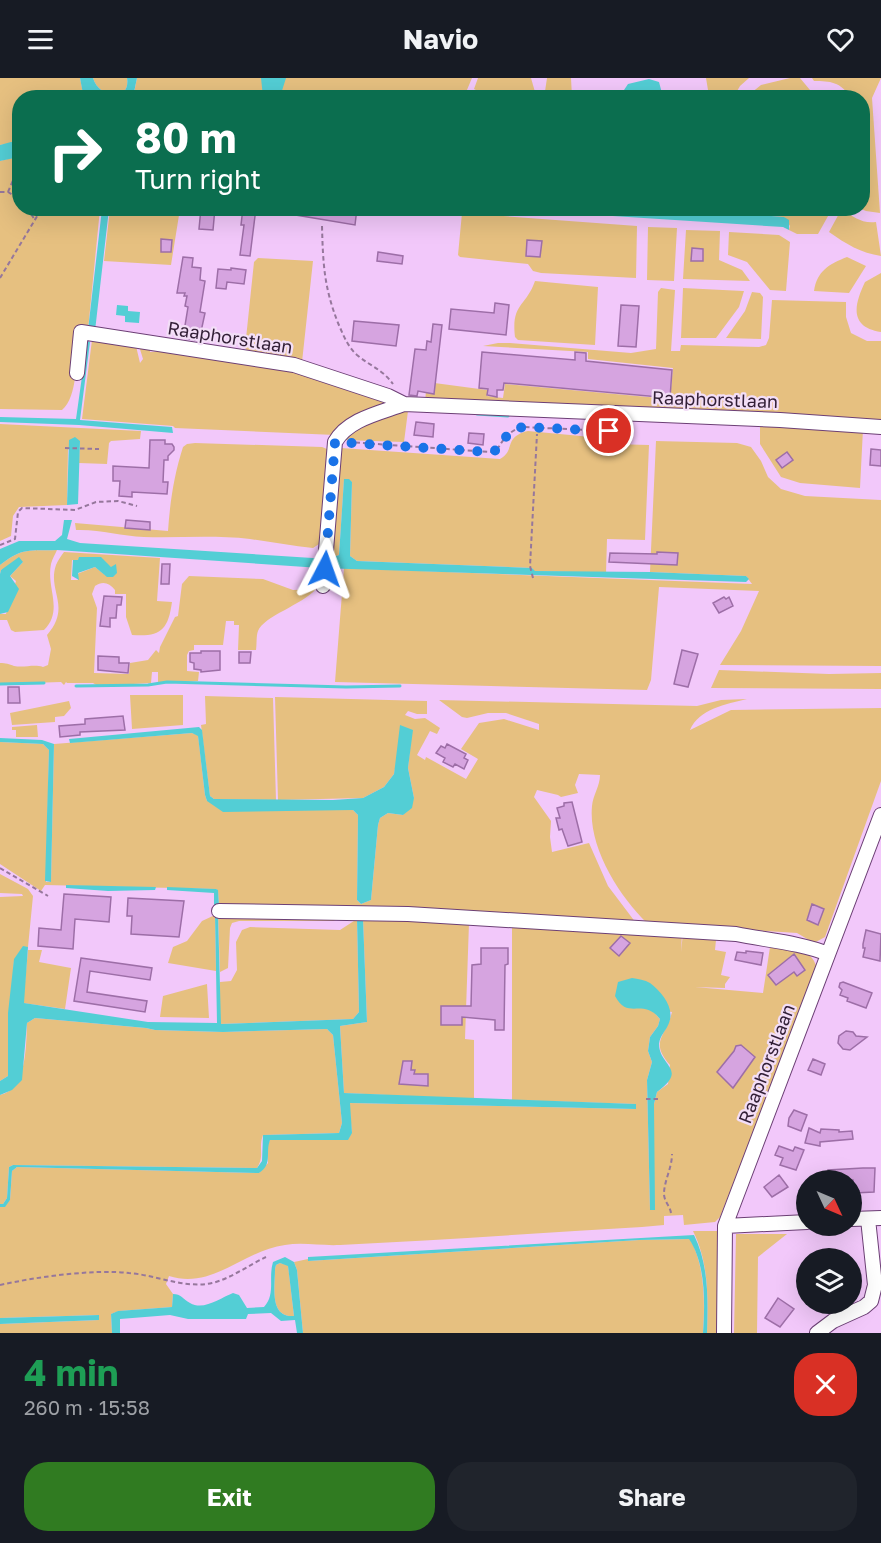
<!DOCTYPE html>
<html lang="en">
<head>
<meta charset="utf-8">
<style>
	body { margin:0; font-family:"Golos Text",sans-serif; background:#20242c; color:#f1f3f6; height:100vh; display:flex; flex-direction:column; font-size:22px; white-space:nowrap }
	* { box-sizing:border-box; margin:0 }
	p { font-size:20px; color:#9ea1a6 }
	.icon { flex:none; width:33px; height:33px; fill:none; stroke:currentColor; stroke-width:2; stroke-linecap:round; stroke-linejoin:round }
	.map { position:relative; height:1255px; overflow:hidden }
	.panel { display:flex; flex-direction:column; background:#171b24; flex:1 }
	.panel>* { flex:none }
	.banner { position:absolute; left:12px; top:12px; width:858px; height:126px; border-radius:24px; box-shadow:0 6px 24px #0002; background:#0b6e4f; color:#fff; overflow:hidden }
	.needle { width:39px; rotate:134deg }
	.fabs { position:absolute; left:796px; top:1092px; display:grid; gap:12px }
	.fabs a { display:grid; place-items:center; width:66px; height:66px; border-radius:50%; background:#171b24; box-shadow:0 6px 24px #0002; font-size:30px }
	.pin { position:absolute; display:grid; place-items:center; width:51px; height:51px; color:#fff; margin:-26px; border:3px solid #fff; border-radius:50%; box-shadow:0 2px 6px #0007 }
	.me { position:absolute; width:66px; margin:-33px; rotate:4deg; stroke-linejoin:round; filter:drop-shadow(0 0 4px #0008) }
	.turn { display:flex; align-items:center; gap:21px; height:126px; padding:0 24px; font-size:27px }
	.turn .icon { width:78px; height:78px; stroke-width:2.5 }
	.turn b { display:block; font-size:42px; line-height:51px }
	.round { display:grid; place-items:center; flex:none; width:63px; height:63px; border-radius:24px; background:#20242c }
	.head { display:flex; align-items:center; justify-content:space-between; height:102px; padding:0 24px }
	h1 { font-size:36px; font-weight:700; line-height:45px; color:#1e9e55 }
	.primary-button { display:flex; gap:12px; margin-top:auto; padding:12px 24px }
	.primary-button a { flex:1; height:69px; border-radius:24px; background:#307b21; color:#fff; font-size:24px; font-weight:700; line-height:69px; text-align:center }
	.primary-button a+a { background:#20242c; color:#f1f3f6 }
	header { display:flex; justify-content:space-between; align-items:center; height:78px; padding:0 24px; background:#171b24; font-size:27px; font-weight:700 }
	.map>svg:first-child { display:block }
</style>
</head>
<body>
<header><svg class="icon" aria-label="menu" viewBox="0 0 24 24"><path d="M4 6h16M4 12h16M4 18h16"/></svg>Navio<svg class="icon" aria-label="heart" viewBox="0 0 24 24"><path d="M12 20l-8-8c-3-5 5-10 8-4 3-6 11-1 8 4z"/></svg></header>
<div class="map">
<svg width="881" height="1255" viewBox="0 0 881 1255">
	<rect width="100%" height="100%" fill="#f2c8fa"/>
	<!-- green -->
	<path fill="#e6c080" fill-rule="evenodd" d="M 0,0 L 80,0 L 83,15 L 86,19 L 20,20 L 19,64 L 0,67 Z
		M 93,0 L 127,0 C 131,24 99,21 93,0 Z
		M 137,0 L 472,0 L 464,19 L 133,20 Z
		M 478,0 L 531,0 L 535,14 L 541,19 L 489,19 L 474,11 Z
		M 547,0 L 571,0 L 572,19 L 544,20 Z
		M 706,0 L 749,0 L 740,8 L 733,20 L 709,18 Z
		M 790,0 L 800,0 L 810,12 L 829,13 L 838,19 L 746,19 L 761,7 Z
		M 812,0 L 881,0 L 872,20 L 880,135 L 866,133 L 861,131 L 862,130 L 862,20 L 850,19 C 841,4 830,3 814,3 Z
		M 11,80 L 19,81 L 20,130 L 100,131 L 88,252 L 78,259 C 76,280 78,319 62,332 L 0,331 L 0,83 Z
		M 110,131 L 180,131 L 171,187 L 104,183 Z
		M 666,131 L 832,131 L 818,156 L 797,156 L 789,152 L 790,148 L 784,139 Z
		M 841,132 C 854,138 861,146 876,144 L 881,178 C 861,175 846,166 829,154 Z
		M 462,135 L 637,148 L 636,200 L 541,195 L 533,193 L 528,186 L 460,179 L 458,177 Z
		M 648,149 L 677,150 L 674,203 L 647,202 Z
		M 686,152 L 720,153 L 719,182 L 742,192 L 750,203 L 683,201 Z
		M 729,154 L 779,157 L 790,164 L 786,213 L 770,212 L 747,184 L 728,177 Z
		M 847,179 L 866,188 L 849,215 L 814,213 C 817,193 829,186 847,179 Z
		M 258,180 L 313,183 L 302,284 L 250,276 L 245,270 L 254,184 Z
		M 881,195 L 881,254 C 849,249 854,227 865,204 Z
		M 535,203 L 598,209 L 595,267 L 518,262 L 515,259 C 511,225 526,229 535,203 Z
		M 661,210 L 675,212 L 671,273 L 680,273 L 681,267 L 759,269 L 766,267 L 769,260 L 772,222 L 846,224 L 846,239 L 851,255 L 867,263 L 881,263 L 881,347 L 425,323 L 427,304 L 487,312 L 487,318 L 503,320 L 505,306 L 670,321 L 673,290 L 588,281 L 588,274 L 483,268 L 498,265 L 510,265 L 631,275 L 656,271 L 658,214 Z
		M 683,210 L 743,213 L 744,213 L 739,229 L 716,260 L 681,260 Z
		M 752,214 L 760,215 L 763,219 L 761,261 L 726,260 L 745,233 Z
		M 92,262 L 136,268 L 140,285 L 143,281 L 139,268 L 150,270 L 150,274 L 163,273 L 292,293 L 327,303 L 384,324 L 379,331 L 335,357 L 175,350 L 173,348 L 82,341 Z
		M 408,333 L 404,364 L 342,362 L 369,343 Z
		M 0,346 L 141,353 L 140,361 L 111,363 L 109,365 L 107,386 L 79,385 L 80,363 L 68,371 L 67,427 L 19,429 L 13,438 L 11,458 L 0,463 Z
		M 760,348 L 863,351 L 860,410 L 800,405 L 781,399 L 760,366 Z
		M 528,353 L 612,361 L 612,366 L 649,367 L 645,462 L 607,461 L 606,495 L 534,493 L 532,490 L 357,483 L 350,478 L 352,404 L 344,402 L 339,477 L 328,481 L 337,372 L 341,370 L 500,381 C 516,372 503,359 528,353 Z
		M 656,363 L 737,365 L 751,369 L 761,383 L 768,399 L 781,411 L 805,418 L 881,422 L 881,588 L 720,587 L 741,553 L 759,513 L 659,509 L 651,602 L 647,612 L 335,604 L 344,490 L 752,506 L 746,498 L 650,494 Z
		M 195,365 L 322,369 L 327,371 L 328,375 L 322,464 L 313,470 C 292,468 271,464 250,461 C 215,457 179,460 144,459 C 121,458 99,451 76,452 L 75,445 L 168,453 C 170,424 174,397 183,369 L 187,366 Z
		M 57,472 C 55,477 52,481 51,486 C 46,510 64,532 44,552 L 15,554 L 11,552 L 7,542 L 0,542 L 0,536 L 6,536 L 16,503 L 10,498 L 23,484 L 1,492 L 0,496 L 0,487 C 23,469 29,473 57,472 Z
		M 64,474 L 160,480 L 157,523 L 172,524 C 168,553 160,559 132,557 L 126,539 L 126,516 L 115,516 L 115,512 C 109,504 102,503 95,508 L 92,516 L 97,530 L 94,595 L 129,596 L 130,585 L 148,582 L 156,572 L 159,575 L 160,569 L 175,539 L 178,538 L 182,506 L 189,498 L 263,501 L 293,512 L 316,511 C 302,527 264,538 258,553 C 256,558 257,566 256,572 L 238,572 L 239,547 L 234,547 L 234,543 L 226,543 L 223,567 L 194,567 L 194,572 L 189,573 L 187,577 L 187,593 L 199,594 L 198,603 L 158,605 L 158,594 L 152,594 L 151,605 L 98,608 L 93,605 L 67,605 L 66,604 L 64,607 L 61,604 L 0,606 L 0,585 C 6,585 9,586 14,588 C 24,590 34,586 43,589 L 48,587 L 51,571 L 47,557 C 72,528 47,513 56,487 C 58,482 61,478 64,474 ZM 72,482 L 111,489 L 105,497 L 95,489 L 77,496 L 78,502 L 71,502 Z
		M 719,592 L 829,596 L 881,595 L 881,611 L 711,610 Z
		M 130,617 L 183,617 L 183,647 L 132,651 Z
		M 205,618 L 273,620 L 276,722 L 214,721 L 210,718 L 201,647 L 206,646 Z
		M 275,619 L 427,623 L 427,636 L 417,636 L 408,633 L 405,637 L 415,641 L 425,640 L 440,650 L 437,656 L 430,653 L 417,677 L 425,682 L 426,679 L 466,701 L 478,681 L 461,671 L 479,645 L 504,641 L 539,652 L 539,646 L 506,635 L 488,635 L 467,640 L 462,639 L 439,622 L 697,628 L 721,622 L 747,621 C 726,626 699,631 690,652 L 731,632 L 881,630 L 881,703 L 825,859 L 814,865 L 797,855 L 647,845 C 619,818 588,769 592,728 C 593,717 600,708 600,697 L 579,696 L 575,707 L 578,715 L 561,719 L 558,717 L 537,712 L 534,719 L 551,743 L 550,759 L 552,774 L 589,765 L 608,808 L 636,845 L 219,828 L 218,813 L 216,811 L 45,807 L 41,813 L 0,786 L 0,664 L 43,666 L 49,672 L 46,804 L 51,804 L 54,666 L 192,655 L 198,657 L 205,717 L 207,723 L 294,732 L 353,732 L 358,737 L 357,822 L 361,826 L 371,822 L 378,747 L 380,740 L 388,735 L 403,737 L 414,720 L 408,690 L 412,652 L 398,675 L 394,696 L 384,709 L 363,720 L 278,722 Z
		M 69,623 L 71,630 L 64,638 L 55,639 L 55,644 L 12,647 L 10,635 Z
		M 37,647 L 38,659 L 16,659 L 16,652 L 12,652 L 12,649 Z
		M 0,796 L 28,811 L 33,818 L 28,869 L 23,869 L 14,882 L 8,998 L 0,1003 L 0,819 L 23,818 L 22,816 L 0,815 Z
		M 218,836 L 342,840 L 333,843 L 239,843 L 232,845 L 230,850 L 228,890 L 220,894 Z
		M 215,837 L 216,893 L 168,885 L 173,869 L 187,863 L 202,843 Z
		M 357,841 L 359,934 L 353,941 L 220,946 L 220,904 L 231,903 L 237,892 L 236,864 L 242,852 L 250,849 L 340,852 Z
		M 363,841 L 469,845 L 465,961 L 474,962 L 474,1021 L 344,1015 L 340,948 L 367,944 Z
		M 512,846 L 682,855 L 681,874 L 683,855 L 719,862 L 716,862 L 715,872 L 726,874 L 721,897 L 730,899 L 725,906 L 725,910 L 695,909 L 763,915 L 770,869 C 789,871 811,868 817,890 L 720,1139 L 715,1144 L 684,1147 L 683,1137 L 664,1138 L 664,1147 L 642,1149 C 541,1155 440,1162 340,1167 C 321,1168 303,1164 285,1167 C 244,1172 213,1212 169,1198 L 166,1206 L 173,1216 L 172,1229 L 119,1233 L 111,1236 L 112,1255 L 0,1255 L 0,1246 L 99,1242 L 99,1237 L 0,1240 L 0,1129 L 10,1122 L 12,1093 L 17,1089 L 259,1095 L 268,1085 L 267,1068 L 270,1062 L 352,1055 L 349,1025 L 636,1031 L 636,1026 L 512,1022 ZM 640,929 L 672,934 C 666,959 649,963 670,987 L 668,1006 L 657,1014 L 654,1026 L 650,1132 L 647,1002 L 652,984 L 648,973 L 650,959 L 658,948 L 660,941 L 652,932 Z
		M 28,872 L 42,872 L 39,884 L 71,890 L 65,931 L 23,925 Z
		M 207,906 L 209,940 L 160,939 L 163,918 Z
		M 35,940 L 146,950 L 155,952 L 223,954 L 327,951 L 333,957 L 342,1045 L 339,1055 L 263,1057 C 258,1070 265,1078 257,1090 L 13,1087 L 9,1089 L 7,1120 L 3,1126 L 0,1126 L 0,1017 C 27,1011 26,968 27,945 Z
		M 693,1153 L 720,1153 L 721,1255 L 707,1255 C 708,1220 709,1185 693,1153 Z
		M 736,1156 L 787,1156 L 758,1179 L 757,1255 L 734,1255 Z
		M 690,1161 C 705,1187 705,1225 703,1255 L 303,1255 L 297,1192 L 294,1184 L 308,1181 L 308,1183 L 639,1162 Z
		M 280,1185 L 288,1187 L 294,1238 C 269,1240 275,1209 275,1191 L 276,1187 Z"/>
	<!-- water -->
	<path fill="#53ced5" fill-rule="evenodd" d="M 80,0 L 93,0 C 99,21 131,24 127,0 L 137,0 L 133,19 L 86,20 L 83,16 Z
		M 261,0 L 286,0 L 280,19 L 263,19 Z
		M 649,1 L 659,4 L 663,19 L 623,19 L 624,12 L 628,6 Z
		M 11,64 L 19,64 L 19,79 L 0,83 L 0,67 Z
		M 102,131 L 109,131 L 95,253 L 88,252 Z
		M 504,131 L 666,130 L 784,139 L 789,142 L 789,152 L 783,149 Z
		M 117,227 L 128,228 L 128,233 L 140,234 L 139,245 L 125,244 L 125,238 L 116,237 Z
		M 87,263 L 90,264 L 80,342 L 172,349 L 173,355 L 79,347 L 0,344 L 0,339 L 76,341 Z
		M 75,359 L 80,363 L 78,426 L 67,427 L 69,362 Z
		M 344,401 L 349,401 L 352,404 L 350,478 L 357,483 L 532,490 L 535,493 L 650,494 L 746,498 L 749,501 L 746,504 L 320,490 L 57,472 C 29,473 23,469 0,487 L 0,471 L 19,463 L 55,463 L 62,457 L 64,442 L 72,442 L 67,461 L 80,465 L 328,481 L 339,477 Z
		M 19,479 L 23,484 L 10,498 L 19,511 L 8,534 L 0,536 L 0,496 L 1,492 Z
		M 79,479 L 101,479 L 111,489 L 116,486 L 117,495 L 113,499 L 107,499 L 95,489 L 78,495 L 79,502 L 72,498 L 73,482 L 78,482 Z
		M 400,647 L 413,652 L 408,690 L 414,720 L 412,730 L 403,737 L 388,735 L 380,740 L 378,747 L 371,822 L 361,826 L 357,822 L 358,737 L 353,732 L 223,734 L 207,723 L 205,717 L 198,658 L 192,655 L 70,665 L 69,661 L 199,649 L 202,652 L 210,718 L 214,721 L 333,722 L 363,720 L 384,709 L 394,696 Z
		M 0,660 L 42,662 L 54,666 L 51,804 L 45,803 L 49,672 L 43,666 L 0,664 Z
		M 66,807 L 156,809 L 155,812 L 108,813 L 66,810 Z
		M 167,809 L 216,811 L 218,812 L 219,828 L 214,828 L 214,815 L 167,812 Z
		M 218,836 L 221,946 L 353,941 L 359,934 L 357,841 L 363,841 L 367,944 L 340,948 L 344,1015 L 636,1026 L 636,1031 L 350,1025 L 352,1055 L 348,1062 L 270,1062 C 265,1075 273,1086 259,1095 L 17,1089 L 12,1093 L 10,1122 L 5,1129 L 0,1129 L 0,1126 L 3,1126 L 7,1120 L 9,1089 L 13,1087 L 257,1090 L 262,1083 L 263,1057 L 339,1055 L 342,1045 L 333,957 L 327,951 L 223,954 L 155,952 L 146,950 L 35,940 L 27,945 L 22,1002 L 12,1012 L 0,1017 L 0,1003 L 8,998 L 8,935 L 14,881 L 23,868 L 28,869 L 24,925 L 148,944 L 217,945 L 215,837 Z
		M 632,900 C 638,901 645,902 650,905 C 662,914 675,930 669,945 C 666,953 660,957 659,966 C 659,988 689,991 657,1014 L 654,1026 L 655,1132 L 650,1132 L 647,1002 L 652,984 L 648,973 L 650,959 L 658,948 L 660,941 C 642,919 628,943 615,918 L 618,904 Z
		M 694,1157 C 709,1187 708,1222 707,1255 L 703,1255 C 705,1226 706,1186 689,1161 L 639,1162 L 308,1183 L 308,1179 Z
		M 285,1179 L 294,1184 L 297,1192 L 303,1255 L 297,1255 L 295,1242 L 281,1243 L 271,1235 L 248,1236 L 246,1241 L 188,1241 L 170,1237 L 120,1241 L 120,1255 L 112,1255 L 111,1236 L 118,1233 L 172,1229 L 173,1216 C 181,1216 183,1221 190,1225 C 204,1233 220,1220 233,1215 L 239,1217 L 247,1230 L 264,1229 C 276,1216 268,1200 273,1184 ZM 280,1185 L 288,1188 L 294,1238 C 269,1240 275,1209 275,1191 L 276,1187 Z
		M 99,1237 L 99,1242 L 0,1246 L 0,1240 Z"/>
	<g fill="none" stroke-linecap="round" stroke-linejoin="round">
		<!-- stream -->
		<path stroke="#53ced5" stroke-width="3" d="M 477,336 L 508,338
			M 0,606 L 44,605
			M 76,608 L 148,607 L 167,604 L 346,609 L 400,608"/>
	</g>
	<!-- building -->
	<path fill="#d6a4e0" stroke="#9d6ea7" stroke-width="1.5" d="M 201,130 L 215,130 L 213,152 L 199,151 Z
		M 243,130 L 256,130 L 250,178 L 240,177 L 244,147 L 241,147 Z
		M 290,130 L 357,130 L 355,147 L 290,136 Z
		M 161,161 L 172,162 L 171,174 L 161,174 Z
		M 527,162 L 542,163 L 540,179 L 526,178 Z
		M 692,170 L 703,171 L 703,183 L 691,183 Z
		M 378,174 L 403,178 L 402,186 L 377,183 Z
		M 183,179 L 193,180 L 192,189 L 201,190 L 200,202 L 205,203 L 200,234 L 205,235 L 199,263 L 183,260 L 188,229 L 185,228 L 187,218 L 184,218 L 185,215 L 177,215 Z
		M 231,190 L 246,192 L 244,206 L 227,204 L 226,211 L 216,210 L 218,191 L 231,192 Z
		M 495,225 L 509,227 L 506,257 L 449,251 L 451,231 L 494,235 Z
		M 621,227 L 639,228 L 636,269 L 618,268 Z
		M 354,243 L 399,247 L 396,268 L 352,263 Z
		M 433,246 L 442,247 L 434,316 L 418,313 L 417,318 L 409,317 L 415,271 L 426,272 L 427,263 L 431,264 Z
		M 482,274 L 575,282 L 575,274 L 586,275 L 586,283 L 672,292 L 670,320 L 504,305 L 503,312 L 497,312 L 497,319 L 487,317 L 488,311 L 479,310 Z
		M 416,344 L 434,346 L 433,359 L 414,357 Z
		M 469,355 L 484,356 L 483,367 L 468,365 Z
		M 150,362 L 165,362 L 165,366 L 172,366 L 174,369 L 174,372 L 168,378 L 168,382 L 164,382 L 163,404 L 168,404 L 167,416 L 132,414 L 132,419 L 119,418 L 120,403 L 113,403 L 113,388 L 149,390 Z
		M 871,371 L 881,372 L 881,388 L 870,387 Z
		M 787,374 L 793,382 L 782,390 L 776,382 Z
		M 126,442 L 150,444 L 150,452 L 125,450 Z
		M 657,474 L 678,475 L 677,487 L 609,484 L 610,475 L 657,476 Z
		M 162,486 L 170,486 L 169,506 L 161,506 Z
		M 104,518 L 122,519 L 121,527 L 117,527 L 116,540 L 110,540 L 110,549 L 100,548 Z
		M 724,519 L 726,521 L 729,519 L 733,528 L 719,535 L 713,525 Z
		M 682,572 L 698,576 L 688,609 L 674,606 Z
		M 201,573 L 220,573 L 220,592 L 201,594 L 201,592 L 194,591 L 194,585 L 190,584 L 190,575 L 201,575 Z
		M 239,574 L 251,574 L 250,585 L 239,585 Z
		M 98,578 L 119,579 L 119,585 L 129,585 L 128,595 L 98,592 Z
		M 8,609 L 19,609 L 20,625 L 8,625 Z
		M 123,638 L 125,652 L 80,654 L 80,657 L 60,659 L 59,648 L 85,646 L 85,641 Z
		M 447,666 L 466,676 L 464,680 L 468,682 L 464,691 L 455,686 L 453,689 L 443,684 L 445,680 L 436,675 L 441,668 L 445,670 Z
		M 572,724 L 582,764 L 568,768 L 562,751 L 559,752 L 556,740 L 560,740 L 557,730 L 564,728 L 564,725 Z
		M 64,816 L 111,819 L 109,844 L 75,841 L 73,871 L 38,868 L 39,850 L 61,852 Z
		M 128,820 L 184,823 L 179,859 L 131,856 L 132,838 L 127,838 Z
		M 812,826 L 824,831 L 818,847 L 807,842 Z
		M 866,852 L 881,856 L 880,883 L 863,879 L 865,870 L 863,870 L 863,866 Z
		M 621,858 L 630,865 L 619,878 L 610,870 Z
		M 481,870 L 508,870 L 508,886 L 505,887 L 504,952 L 495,952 L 495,942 L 462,939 L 462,947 L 441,947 L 441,928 L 471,928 L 472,887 L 481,886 Z
		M 746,873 L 763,875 L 761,887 L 735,882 L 737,874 L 746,875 Z
		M 794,876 L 805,892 L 797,898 L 794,894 L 776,907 L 768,897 Z
		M 81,880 L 152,890 L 150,902 L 90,893 L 87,914 L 147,923 L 145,934 L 74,923 Z
		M 843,904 L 872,915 L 866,930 L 847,923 L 848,920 L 840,917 L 842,912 L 839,909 L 840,905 Z
		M 846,953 L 853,954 L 856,958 L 867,959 L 850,972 L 843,971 L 838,965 L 839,958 Z
		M 741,967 L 755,979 L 733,1010 L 717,994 L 734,973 L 736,968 Z
		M 813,981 L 825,986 L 821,997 L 808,992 Z
		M 403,983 L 412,983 L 411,992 L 415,992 L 414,996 L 428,996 L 428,1008 L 399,1006 Z
		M 794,1032 L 807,1037 L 801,1053 L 788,1048 L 789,1040 Z
		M 809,1050 L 820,1055 L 821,1051 L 839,1052 L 839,1054 L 852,1053 L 853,1061 L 820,1064 L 820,1068 L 805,1065 Z
		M 779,1068 L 793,1073 L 795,1069 L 804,1072 L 796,1092 L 780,1087 L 783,1080 L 775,1077 Z
		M 863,1090 L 875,1090 L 874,1114 L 854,1115 L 853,1102 L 828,1102 L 828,1092 Z
		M 779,1097 L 788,1109 L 772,1119 L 764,1109 Z
		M 778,1220 L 794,1231 L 780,1249 L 765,1240 Z"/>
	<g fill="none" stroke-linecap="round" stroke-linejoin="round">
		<!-- minor casing -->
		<g stroke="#6c3f75" stroke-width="16">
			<path id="minor" d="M 77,295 L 81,254 L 294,287 L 388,318 L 404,326
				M 323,508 L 335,364 C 348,341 380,335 404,326 L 780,342 L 881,349
				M 219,833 L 408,836 L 736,856 C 765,862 802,865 828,876
				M 852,1141 L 881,1140
				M 725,1148 L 807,1144
				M 724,1255 L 725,1148 L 881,737
				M 817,1255 L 833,1243 L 864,1229 L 871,1223 L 875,1207 L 868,1141"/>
		</g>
		<!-- path -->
		<path stroke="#96779c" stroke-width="2" stroke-dasharray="4.5 3" stroke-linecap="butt" d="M 0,114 L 8,114 L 20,121
			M 8,114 L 17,93 L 20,93
			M 27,130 L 35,142
			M 322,148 C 323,186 324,209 338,245 C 343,256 347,268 357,277 C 370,288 382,291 393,306
			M 0,200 L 42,130
			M 348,364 L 490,374 L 497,372 C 503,361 510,352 523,349 L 630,354
			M 65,370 L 99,371
			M 0,467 L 15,461 L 18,434 L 22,430 L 75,432 L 96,424 L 118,423 L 137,428
			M 533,500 L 530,488 L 537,356
			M 0,790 L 48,818
			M 646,1021 L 658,1021
			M 671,1135 C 670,1128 664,1123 664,1116 C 664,1103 672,1090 672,1076
			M 0,1207 C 36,1199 92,1191 129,1195 C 156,1197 185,1211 212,1205 C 230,1201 249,1187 266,1179"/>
		<!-- minor -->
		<use href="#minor" stroke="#fff" stroke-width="14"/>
	</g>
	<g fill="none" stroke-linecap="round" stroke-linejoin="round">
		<!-- route -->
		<path stroke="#1a73e8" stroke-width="10" stroke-dasharray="0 18" d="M 325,491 L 335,364 L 490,374 L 497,372 C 503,361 510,352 523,349 L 609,353"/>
	</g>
	<g text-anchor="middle" stroke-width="4.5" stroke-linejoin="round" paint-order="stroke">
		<!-- street labels -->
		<g font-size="18" fill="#321f36" stroke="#f3def7">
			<text transform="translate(230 260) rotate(9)" y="6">Raaphorstlaan</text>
			<text transform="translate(715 322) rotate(2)" y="6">Raaphorstlaan</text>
			<text transform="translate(767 986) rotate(-69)" y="6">Raaphorstlaan</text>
		</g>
	</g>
</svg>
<div class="fabs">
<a><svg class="needle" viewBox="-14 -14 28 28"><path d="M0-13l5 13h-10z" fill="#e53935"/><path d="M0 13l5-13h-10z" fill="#9ea1a6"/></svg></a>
<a><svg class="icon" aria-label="layers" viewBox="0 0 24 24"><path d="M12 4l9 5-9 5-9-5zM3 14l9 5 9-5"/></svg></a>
</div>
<div class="pin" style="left:609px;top:353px;background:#d93025"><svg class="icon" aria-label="arrive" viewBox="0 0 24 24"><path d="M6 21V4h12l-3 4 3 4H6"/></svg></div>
<svg class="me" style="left:325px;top:491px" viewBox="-20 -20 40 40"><path d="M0-17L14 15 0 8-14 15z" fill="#1a73e8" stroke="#fff" stroke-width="4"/></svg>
<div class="banner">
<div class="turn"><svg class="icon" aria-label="right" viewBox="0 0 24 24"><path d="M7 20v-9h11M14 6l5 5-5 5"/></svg><div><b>80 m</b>Turn right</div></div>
</div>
</div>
<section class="panel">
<div class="head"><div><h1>4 min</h1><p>260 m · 15:58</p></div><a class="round" style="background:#d93025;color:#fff"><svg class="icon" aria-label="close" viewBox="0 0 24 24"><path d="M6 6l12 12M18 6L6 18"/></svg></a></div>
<div class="primary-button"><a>Exit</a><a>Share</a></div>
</section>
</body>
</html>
